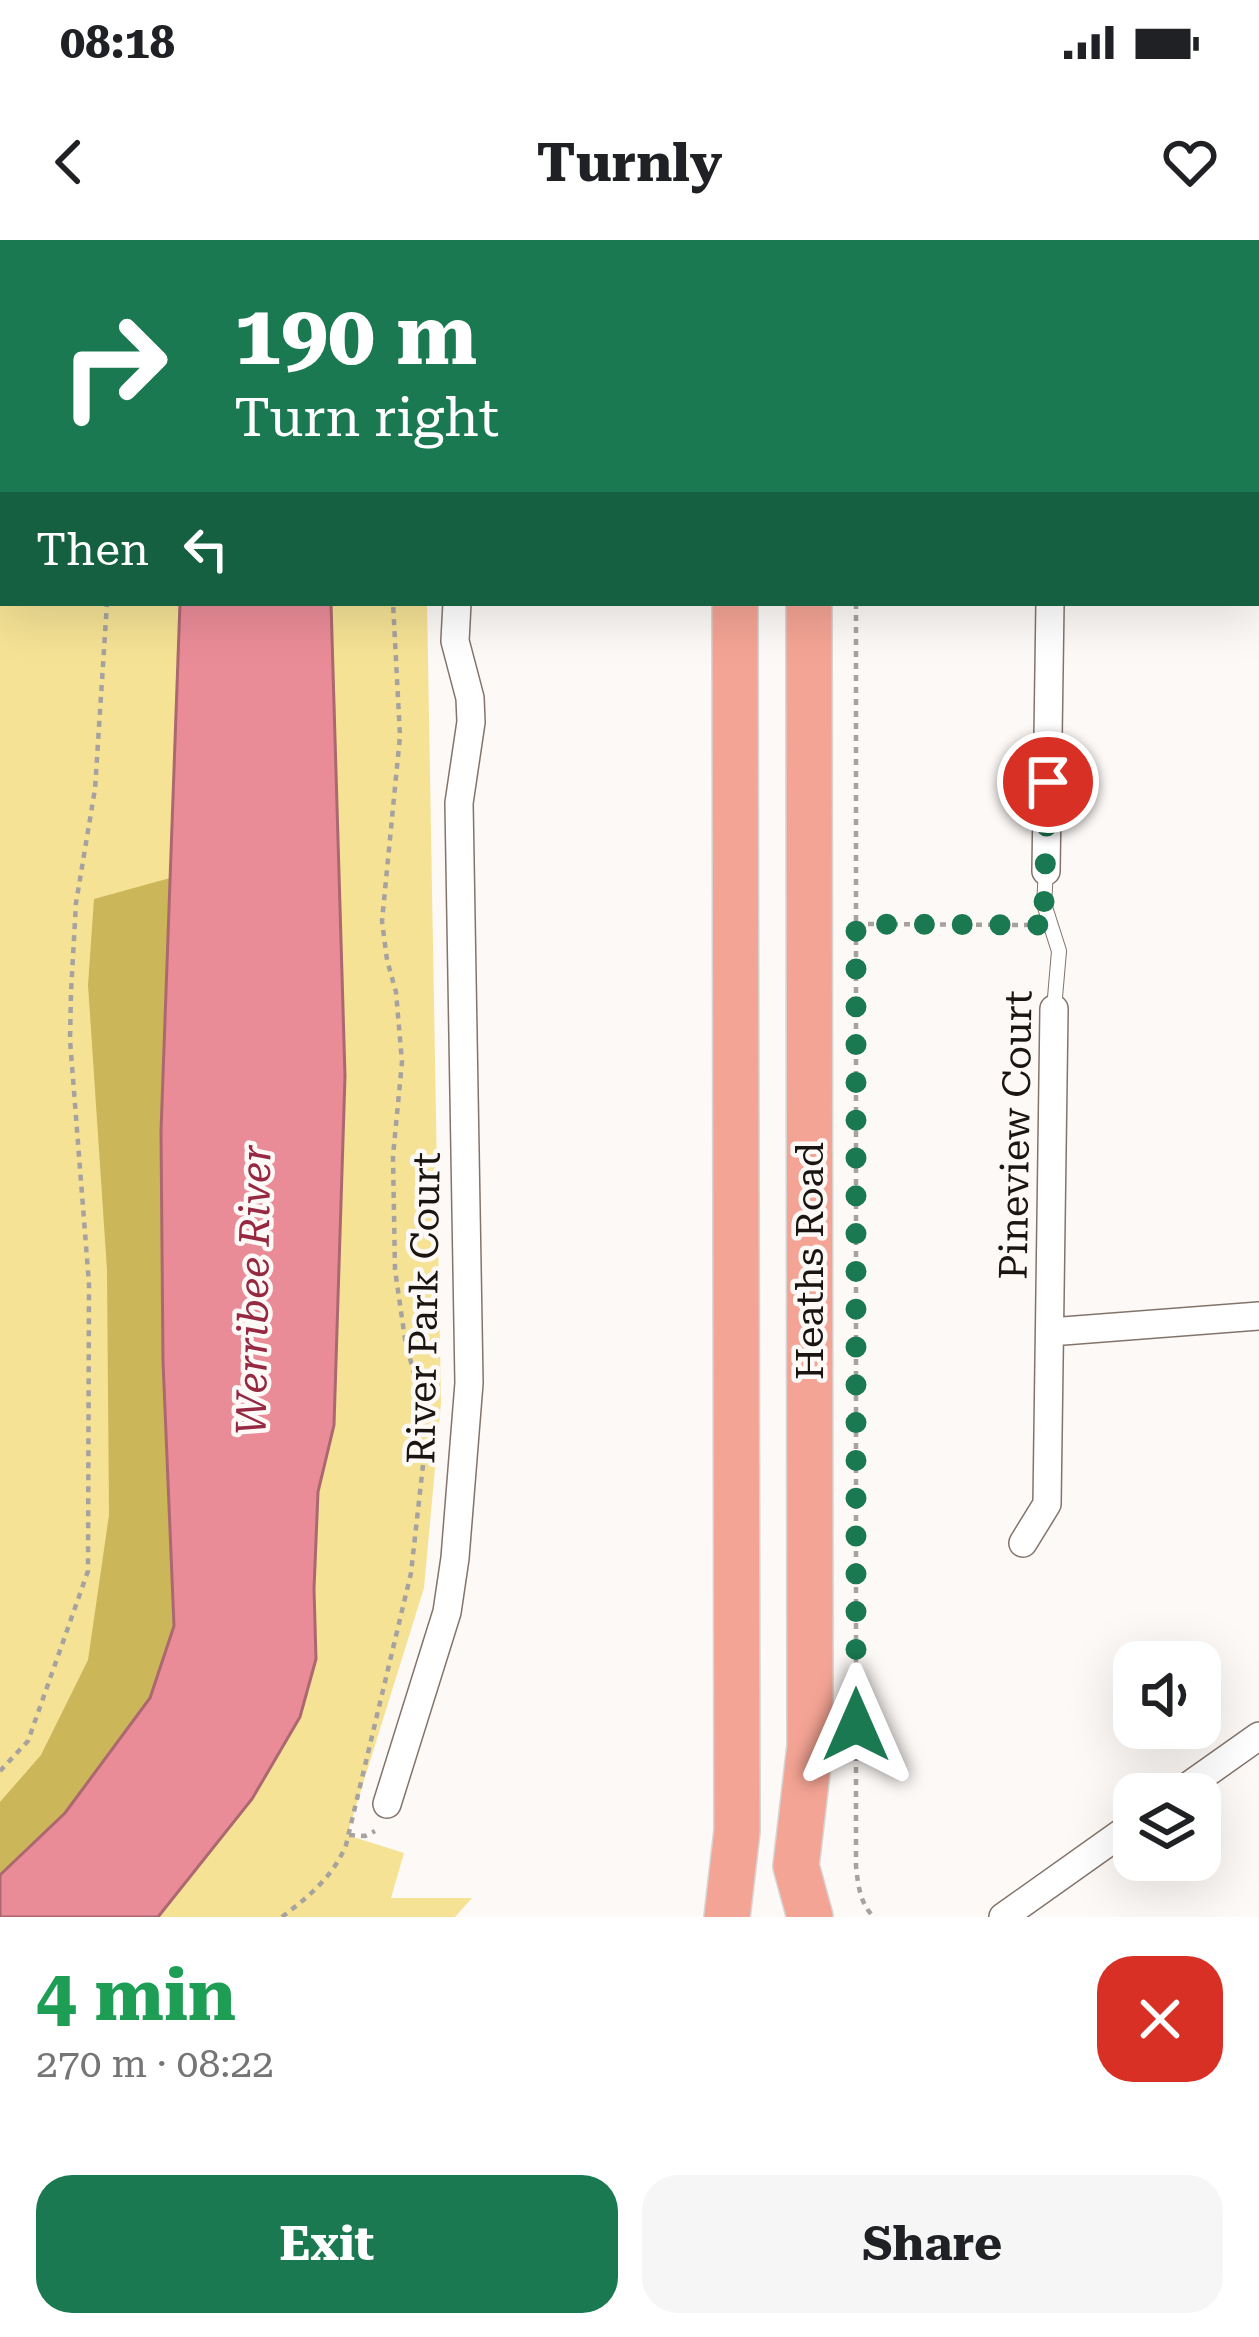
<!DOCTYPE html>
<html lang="en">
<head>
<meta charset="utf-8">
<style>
	body { margin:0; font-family:"Roboto Serif",serif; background:#f6f6f6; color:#202124; height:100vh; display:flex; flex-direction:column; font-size:45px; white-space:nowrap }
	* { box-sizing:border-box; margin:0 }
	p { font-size:39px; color:#757577 }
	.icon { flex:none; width:66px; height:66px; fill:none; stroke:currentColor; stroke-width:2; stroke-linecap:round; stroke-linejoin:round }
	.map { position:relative; height:1677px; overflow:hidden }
	.side { display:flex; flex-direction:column; background:#fff; flex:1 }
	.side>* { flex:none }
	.guide { position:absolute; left:0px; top:0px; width:1260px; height:366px; box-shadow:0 12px 48px #0002; background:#1a7950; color:#fff; overflow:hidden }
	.fabs { position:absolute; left:1113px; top:1401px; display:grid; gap:24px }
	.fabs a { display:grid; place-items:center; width:108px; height:108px; border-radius:24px; background:#fff; box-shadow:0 12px 48px #0002; font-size:60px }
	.pin { position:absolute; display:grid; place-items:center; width:102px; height:102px; color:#fff; margin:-51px; border:6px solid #fff; border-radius:50%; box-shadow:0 3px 12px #0007 }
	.me { position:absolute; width:132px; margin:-66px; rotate:0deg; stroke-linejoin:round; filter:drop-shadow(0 0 9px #0008) }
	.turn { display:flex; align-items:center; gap:42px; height:252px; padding:0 36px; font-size:54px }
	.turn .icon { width:156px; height:156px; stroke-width:2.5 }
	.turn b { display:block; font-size:84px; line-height:102px }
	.then { display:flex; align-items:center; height:114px; padding:0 36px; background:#0003; gap:24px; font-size:45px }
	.round { display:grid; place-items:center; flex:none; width:126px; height:126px; border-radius:36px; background:#f6f6f6 }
	.overview { display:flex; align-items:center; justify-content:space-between; height:204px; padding:0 36px }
	h1 { font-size:72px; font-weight:700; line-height:90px; color:#1e9e55 }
	.cta { display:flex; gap:24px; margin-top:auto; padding:24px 36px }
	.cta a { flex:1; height:138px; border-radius:36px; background:#1a7950; color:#fff; font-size:48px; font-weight:700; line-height:138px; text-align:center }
	.cta a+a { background:#f6f6f6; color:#202124 }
	.status { display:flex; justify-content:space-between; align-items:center; height:84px; padding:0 60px; background:#fff; direction:ltr }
	.status svg { height:33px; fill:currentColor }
	header { display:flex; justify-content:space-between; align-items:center; height:156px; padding:0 36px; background:#fff; font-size:54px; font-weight:700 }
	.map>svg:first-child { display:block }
</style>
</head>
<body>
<div class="status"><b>08:18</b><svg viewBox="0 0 49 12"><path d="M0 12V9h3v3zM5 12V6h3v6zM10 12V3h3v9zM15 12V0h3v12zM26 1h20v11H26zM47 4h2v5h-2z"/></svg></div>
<header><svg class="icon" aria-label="back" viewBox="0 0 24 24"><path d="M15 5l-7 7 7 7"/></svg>Turnly<svg class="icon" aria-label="heart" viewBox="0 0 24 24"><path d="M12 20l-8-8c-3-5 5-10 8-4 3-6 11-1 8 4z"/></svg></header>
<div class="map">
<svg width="1259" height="1677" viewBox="0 0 1259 1677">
	<rect width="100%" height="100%" fill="#fdf9f7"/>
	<!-- green -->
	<path fill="#f5e295" d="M 0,0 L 182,0 L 182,3 L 3,3 L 3,363 L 180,363 L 161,891 L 174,1386 L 0,1635 Z
		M 331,363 L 427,363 L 441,1163 L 424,1348 L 347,1595 L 404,1613 L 391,1658 L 472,1658 L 455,1677 L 158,1677 L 252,1559 L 316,1419 L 314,1349 L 318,1252 L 334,1185 L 345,836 Z"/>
	<!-- forest -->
	<path fill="#ccb65a" d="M 170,638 L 161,891 L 163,1121 L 174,1386 L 151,1458 L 65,1573 L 0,1635 L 0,1562 L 41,1515 L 88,1420 L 109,1275 L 107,1030 L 88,745 L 94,659 Z"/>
	<!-- water -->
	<path fill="#ea8c98" stroke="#ac6870" stroke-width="3" d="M 180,363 L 331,363 L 345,836 L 334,1185 L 318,1252 L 314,1349 L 316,1419 L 300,1477 L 252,1559 L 158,1677 L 0,1677 L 0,1635 L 65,1573 L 150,1458 L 174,1386 L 163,1121 L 161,891 Z"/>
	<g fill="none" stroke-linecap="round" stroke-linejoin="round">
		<!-- service casing -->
		<g stroke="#83746b" stroke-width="16">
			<path id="service" d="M 1046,631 L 1044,664 L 1059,711 L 1054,769"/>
		</g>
		<!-- minor casing -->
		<g stroke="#83746b" stroke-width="30">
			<path id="minor" d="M 453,0 L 453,3
				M 1257,307 L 1259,307
				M 1046,631 L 1050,363
				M 1050,1092 L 1259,1076
				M 1023,1303 L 1047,1264 L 1054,769
				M 1177,1554 L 1259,1496
				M 387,1564 L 447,1372 L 455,1318 L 469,1143 L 459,563 L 471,482 L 470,458 L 455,401 L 457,363
				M 1003,1677 L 1134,1584"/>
		</g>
		<!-- primary casing -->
		<g stroke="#d6d5d4" stroke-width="48">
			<path id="primary" d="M 734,0 L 734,3
				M 808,0 L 808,3
				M 809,363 L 810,1506 L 796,1626 L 810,1677
				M 727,1677 L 737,1591 L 735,363"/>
		</g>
		<!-- path -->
		<path stroke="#a6a29f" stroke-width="4.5" stroke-dasharray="6 6" stroke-linecap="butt" d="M 99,0 L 99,3
			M 856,0 L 856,3
			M 373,3 L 373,0
			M 856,363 L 856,1626 C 858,1645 860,1664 874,1677
			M 856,684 L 1030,685
			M 0,1531 L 28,1501 L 88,1331 L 89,1044 L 70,800 L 71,752 L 76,663 L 95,549 L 107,363
			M 349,1595 L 365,1596 L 375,1591
			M 282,1677 C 308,1657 333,1637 346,1605 L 411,1333 L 424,1216 L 422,1165 L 405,1099 L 395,1030 L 393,916 L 402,822 L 396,752 L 387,720 L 382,681 L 400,496 L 393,363"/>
		<!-- service -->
		<use href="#service" stroke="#fff" stroke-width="14"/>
		<!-- minor -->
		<use href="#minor" stroke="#fff" stroke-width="27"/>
		<!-- primary -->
		<use href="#primary" stroke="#f4a494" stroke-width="45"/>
	</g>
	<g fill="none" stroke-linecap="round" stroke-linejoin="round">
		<!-- route -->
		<path stroke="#1a7950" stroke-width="21" stroke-dasharray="0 37.8" d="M 856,1485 L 856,684 L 1051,685 L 1044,664 L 1048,542"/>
	</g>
	<g text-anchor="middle" stroke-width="9" stroke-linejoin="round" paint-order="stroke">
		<!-- street labels -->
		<g font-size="39" fill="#1b1512" stroke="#fdf9f7">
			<text transform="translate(1015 895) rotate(-89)" y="14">Pineview Court</text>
			<text transform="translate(809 1021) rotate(-90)" y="14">Heaths Road</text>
			<text transform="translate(423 1068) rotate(-89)" y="14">River Park Court</text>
		</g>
		<!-- water labels -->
		<g font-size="42" font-style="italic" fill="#962841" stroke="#fdf9f7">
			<text transform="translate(253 1050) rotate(-89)" y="15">Werribee River</text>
		</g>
	</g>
</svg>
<div class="fabs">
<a><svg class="icon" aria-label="sound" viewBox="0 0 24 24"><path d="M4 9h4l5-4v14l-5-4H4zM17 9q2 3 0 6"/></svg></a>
<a><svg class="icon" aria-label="layers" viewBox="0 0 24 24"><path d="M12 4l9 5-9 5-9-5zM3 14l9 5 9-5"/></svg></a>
</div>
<div class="pin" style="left:1048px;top:542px;background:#d93025"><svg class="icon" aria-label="arrive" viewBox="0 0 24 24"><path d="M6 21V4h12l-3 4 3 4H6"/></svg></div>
<svg class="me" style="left:856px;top:1485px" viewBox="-20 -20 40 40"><path d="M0-17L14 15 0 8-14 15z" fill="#1a7950" stroke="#fff" stroke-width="4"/></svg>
<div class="guide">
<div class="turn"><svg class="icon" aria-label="right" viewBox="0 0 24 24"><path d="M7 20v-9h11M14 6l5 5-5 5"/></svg><div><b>190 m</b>Turn right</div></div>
<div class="then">Then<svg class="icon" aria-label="left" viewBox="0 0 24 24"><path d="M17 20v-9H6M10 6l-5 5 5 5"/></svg></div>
</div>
</div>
<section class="side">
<div class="overview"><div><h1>4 min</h1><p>270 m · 08:22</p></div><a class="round" style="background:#d93025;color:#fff"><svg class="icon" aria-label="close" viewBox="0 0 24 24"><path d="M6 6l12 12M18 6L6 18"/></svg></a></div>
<div class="cta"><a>Exit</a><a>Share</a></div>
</section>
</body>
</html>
